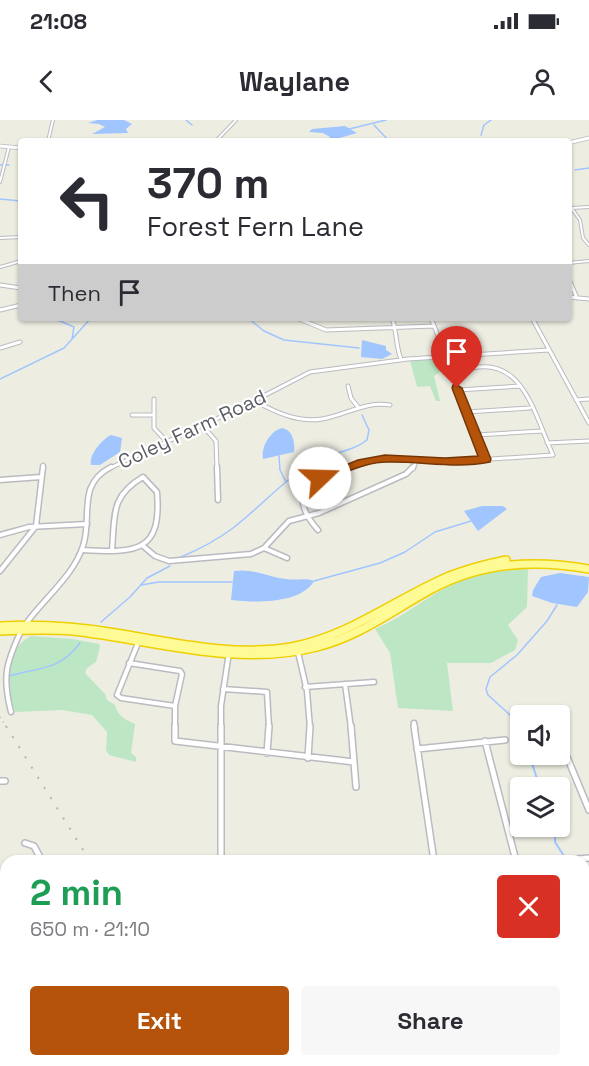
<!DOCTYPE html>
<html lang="en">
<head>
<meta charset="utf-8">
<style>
	body { margin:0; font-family:"Space Grotesk",sans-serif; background:#f7f7f7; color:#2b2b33; height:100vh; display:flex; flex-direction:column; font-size:22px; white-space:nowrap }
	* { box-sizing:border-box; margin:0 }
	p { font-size:20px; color:#7c7c81 }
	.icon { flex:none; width:33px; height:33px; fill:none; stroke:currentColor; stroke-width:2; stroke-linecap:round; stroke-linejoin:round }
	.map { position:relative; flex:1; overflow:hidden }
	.panel { position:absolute; left:0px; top:735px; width:590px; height:212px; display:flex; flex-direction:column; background:#fff; border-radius:18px 18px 0 0; box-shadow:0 2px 4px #0004 }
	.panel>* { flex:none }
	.hud { position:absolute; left:18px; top:18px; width:554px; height:183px; border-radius:6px; box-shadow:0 2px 4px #0004; background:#fff; color:#2b2b33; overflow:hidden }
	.tools { position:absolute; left:510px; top:585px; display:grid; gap:12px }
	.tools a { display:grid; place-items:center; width:60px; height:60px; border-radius:6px; background:#fff; box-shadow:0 2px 4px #0004; font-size:30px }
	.pin { position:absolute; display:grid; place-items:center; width:51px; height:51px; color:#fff; margin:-62px -26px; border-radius:50% 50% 50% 0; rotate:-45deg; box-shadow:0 0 6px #0007 }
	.pin .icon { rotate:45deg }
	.me { position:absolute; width:66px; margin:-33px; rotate:69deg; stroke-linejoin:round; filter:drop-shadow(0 0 4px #0008) }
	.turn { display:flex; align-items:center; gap:21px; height:126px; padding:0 30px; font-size:27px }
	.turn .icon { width:78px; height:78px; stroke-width:2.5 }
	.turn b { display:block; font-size:42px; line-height:51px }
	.then { display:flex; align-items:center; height:57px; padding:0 30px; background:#0003; gap:12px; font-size:22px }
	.round { display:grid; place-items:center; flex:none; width:63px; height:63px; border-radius:6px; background:#f7f7f7 }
	.headline { display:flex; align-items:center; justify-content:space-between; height:102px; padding:0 30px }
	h1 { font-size:36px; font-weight:800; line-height:45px; color:#1e9e55 }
	.cta { display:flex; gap:12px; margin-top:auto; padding:12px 30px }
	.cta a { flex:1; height:69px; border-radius:6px; background:#b45309; color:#fff; font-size:24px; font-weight:800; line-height:69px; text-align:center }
	.cta a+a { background:#f7f7f7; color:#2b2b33 }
	.status { display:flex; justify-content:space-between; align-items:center; height:42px; padding:0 30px; background:#fff; direction:ltr }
	.status svg { height:16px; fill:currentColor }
	header { display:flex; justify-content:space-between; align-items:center; height:78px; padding:0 30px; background:#fff; font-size:27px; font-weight:800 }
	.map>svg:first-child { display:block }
</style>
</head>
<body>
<div class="status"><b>21:08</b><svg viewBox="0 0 49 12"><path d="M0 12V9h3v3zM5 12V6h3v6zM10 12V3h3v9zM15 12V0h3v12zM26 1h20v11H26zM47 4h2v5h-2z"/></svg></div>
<header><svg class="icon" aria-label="back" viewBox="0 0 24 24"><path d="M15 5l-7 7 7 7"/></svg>Waylane<svg class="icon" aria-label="person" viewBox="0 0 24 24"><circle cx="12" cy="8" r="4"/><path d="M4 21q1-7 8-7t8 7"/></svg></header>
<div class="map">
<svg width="589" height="946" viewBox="0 0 589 946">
	<rect width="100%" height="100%" fill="#eeede2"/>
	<!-- green -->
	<path fill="#bde7c4" d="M 455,237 L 456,240 L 434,256 L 440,281 L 436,281 L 430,266 L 417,267 L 410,240 Z
		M 528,449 L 527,487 L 508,505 L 518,520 L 515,530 L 491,543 L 447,543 L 453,591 L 398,588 L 390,533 L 375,509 C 406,496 433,471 464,459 C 484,451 507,451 528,449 Z
		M 31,516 L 73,519 L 99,524 L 100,527 L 96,542 L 87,548 L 85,553 L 105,574 L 107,580 L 115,585 C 118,596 124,599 135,604 L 131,633 L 136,637 L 136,642 L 109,635 L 106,630 L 107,612 L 92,595 L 62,590 L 15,592 C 8,566 0,562 12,537 C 18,526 21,521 31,516 Z"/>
	<!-- water -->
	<path fill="#a0c5ff" d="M 97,0 L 124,0 L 132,4 L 126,9 L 128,13 L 92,14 L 105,7 L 99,4 L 88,3 Z
		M 345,6 L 357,13 L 329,21 L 330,17 L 323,13 L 309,12 L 312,9 Z
		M 362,220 L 386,226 L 386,230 L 392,234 L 382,239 L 361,237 Z
		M 282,308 C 293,310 295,322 294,332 L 263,339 C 261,327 270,311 282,308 Z
		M 111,315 L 122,318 L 120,332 L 100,345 L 91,345 C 89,335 101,320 111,315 Z
		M 482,386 L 503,386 L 507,389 L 478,411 L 464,391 Z
		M 234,451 C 252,448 268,457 286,459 C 296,461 307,457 314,461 C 301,484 254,483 231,480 Z
		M 560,453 L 589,457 L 588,472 L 577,487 L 552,483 L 532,476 L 533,470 L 541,457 Z"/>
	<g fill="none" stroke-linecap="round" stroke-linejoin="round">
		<!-- stream-far1 -->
		<path stroke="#a0c5ff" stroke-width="1.5" d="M 186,0 L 192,5
			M 374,5 L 389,21
			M 349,9 L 386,0
			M 481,15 L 484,5 L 491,0
			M 0,45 L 9,45
			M 575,50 L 589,48
			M 0,79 L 21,81
			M 53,198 L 74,207 L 72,219
			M 248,198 L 264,211 L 284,220 L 359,228
			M 0,259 L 64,228 L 91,198
			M 279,336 L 280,350 L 286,362
			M 181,437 C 200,429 217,420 233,408 C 259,388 281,363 308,345 C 326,333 351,333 367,320 L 369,310 L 362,295
			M 314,461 L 380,443 L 405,432 L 435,412 L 471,401
			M 141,465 L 159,462 L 232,462
			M 101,502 L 130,477 L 147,458 L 170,446
			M 9,556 C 40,547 59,551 80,523
			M 520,604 L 488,575 L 486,569 L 490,557 L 517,535 L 547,501 L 557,485"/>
		<!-- stream -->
		<path stroke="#a0c5ff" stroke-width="2" d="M 529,634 L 540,668
			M 555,706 L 555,722 L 564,736
			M 508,946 L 511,940"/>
		<!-- minor-far3 casing -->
		<g stroke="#babbc1" stroke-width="4">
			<path id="minor-far3" d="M 48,21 L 53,0
				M 216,21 L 236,0
				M 0,62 L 9,27
				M 568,83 L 580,100 L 583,118 L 589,125
				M 572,88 L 589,87
				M 0,118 L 21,117
				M 568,143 L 589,141
				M 0,147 L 21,141"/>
		</g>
		<!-- minor-far2 casing -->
		<g stroke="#babbc1" stroke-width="5">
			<path id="minor-far2" d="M 568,157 L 577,178
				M 0,165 L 21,168
				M 568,177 L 589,179
				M 0,190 L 21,185
				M 297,198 L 326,210 L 434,206
				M 392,198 C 397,212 396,228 401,239
				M 431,198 L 446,236
				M 532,198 L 589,303
				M 0,228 L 20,222
				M 348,266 L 351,278 L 358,287
				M 458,270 L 520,266
				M 154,279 L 154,308 L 166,321
				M 576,280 L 589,279
				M 255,281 C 275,292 298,303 322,299 C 346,295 365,281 390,285
				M 466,292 L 530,288
				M 132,295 L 154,295
				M 202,305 L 216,321 L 217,349
				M 476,315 L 542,311
				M 547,323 L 589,321
				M 43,349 L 43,345
				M 108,349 L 242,287 L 310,252 L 408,239 L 549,230
				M 339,349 L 383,338 L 461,341 L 553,335 C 534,294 522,229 462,251 L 455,261 L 485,339
				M 413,349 L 417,339"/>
		</g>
		<!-- minor-far1 casing -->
		<g stroke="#babbc1" stroke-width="7">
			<path id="minor-far1" d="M 217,347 L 218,380
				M 0,360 L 41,357
				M 318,410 C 287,375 307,362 343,347
				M 0,415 L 29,407 L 87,404
				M 142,425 L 155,436 L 169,441 L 251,434 L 264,428 L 289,401 L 319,393 L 406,354 L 413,347
				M 264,428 L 287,438
				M 83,430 C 136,433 162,433 157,372 L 143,357 C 110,376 115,396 112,430
				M 0,451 L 36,406 L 43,347
				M 25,505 C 43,479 73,457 83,426 C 93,396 76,365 111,347
				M 138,523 L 117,575 L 121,578 L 175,586
				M 298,532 L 307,571 L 310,608
				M 129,543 L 180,551 L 182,554 L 175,586 L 175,608
				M 345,564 L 351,608
				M 305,567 L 374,562
				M 223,569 L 267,572 L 269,608
				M 11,592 C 2,557 6,543 21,511
				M 414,603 L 415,608
				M 221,608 L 221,586 L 229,532"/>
		</g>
		<!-- minor casing -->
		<g stroke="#babbc1" stroke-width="8">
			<path id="minor" d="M 175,606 L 175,621 L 354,642
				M 221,606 L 221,741
				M 351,606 L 356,667
				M 414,606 L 434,741
				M 560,620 L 589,690
				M 485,621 L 516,741
				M 417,629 L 505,620
				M 267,633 L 269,606
				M 308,638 L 310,606
				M 0,661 L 5,661
				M 25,723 L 34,726 L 42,741
				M 556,741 L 589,738
				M 0,767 L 6,766
				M 0,812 L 6,810
				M 0,878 L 6,875
				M 584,891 L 589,890
				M 54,940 L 61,946
				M 204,940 L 207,946
				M 388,940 L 389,946
				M 220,946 L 250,940"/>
		</g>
		<!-- tertiary casing -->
		<g stroke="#babbc1" stroke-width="4.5">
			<path id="tertiary" d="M 568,23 L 589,18
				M 0,26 L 21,28"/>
		</g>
		<!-- trunk casing -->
		<g stroke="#efcf00" stroke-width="10">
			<path id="trunk" d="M 0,506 C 37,504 73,506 109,512 C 168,521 231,537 291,527 C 350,516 395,479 449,456 C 468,449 486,444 506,440
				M 0,511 C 24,510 48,509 73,511 C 154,520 235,548 317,527 C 360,516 392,491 430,470 C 480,442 534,439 589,449"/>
		</g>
		<!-- minor-far3 -->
		<use href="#minor-far3" stroke="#fff" stroke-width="2"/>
		<!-- minor-far2 -->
		<use href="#minor-far2" stroke="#fff" stroke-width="3"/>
		<!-- minor-far1 -->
		<use href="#minor-far1" stroke="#fff" stroke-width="4"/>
		<!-- minor -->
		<use href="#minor" stroke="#fff" stroke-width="5"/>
		<!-- tertiary -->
		<use href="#tertiary" stroke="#fff" stroke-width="3"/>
		<!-- trunk -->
		<use href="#trunk" stroke="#fefa96" stroke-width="7"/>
		<!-- rail-far1 -->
		<path stroke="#b5b6b6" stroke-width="1.5" stroke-dasharray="1 4.5" stroke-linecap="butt" d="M 0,597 L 7,608"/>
		<!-- rail -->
		<path stroke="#b5b6b6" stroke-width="2" stroke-dasharray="2 10" stroke-linecap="butt" d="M 6,606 L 90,741
			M 213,940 L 216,946"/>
	</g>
	<!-- route -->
	<path fill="#b45309" stroke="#753606" stroke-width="1.5" d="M 453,265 L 457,265 L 462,268 L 491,339 L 490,342 C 456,349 421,341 387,342 C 364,342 343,355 320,361 L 314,358 L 358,340 L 385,335 L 445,338 L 478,336 L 452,268 Z"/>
	<g text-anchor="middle" stroke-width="4.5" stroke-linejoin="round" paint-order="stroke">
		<!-- street labels -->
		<g font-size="20" fill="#5a5d63" stroke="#fff">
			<text transform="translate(192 309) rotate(-25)" y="7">Coley Farm Road</text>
		</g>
	</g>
</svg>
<div class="tools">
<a><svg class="icon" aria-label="sound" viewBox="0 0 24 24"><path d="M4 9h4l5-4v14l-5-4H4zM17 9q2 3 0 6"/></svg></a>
<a><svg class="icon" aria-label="layers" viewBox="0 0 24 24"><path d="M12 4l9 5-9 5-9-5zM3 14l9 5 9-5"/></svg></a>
</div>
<div class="pin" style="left:457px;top:268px;background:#d93025"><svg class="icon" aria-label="arrive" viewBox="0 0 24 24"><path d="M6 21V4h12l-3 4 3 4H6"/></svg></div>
<svg class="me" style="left:320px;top:358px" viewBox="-20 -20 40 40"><circle r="19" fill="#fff"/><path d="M0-13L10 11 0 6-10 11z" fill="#b45309"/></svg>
<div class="hud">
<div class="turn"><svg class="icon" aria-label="left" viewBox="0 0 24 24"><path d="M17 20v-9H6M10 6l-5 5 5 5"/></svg><div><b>370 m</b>Forest Fern Lane</div></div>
<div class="then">Then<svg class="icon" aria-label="arrive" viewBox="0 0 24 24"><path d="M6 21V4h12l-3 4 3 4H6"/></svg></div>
</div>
<section class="panel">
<div class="headline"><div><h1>2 min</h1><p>650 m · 21:10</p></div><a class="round" style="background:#d93025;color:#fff"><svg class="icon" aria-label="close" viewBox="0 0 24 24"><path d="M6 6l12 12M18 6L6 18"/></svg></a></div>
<div class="cta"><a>Exit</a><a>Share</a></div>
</section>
</div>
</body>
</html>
